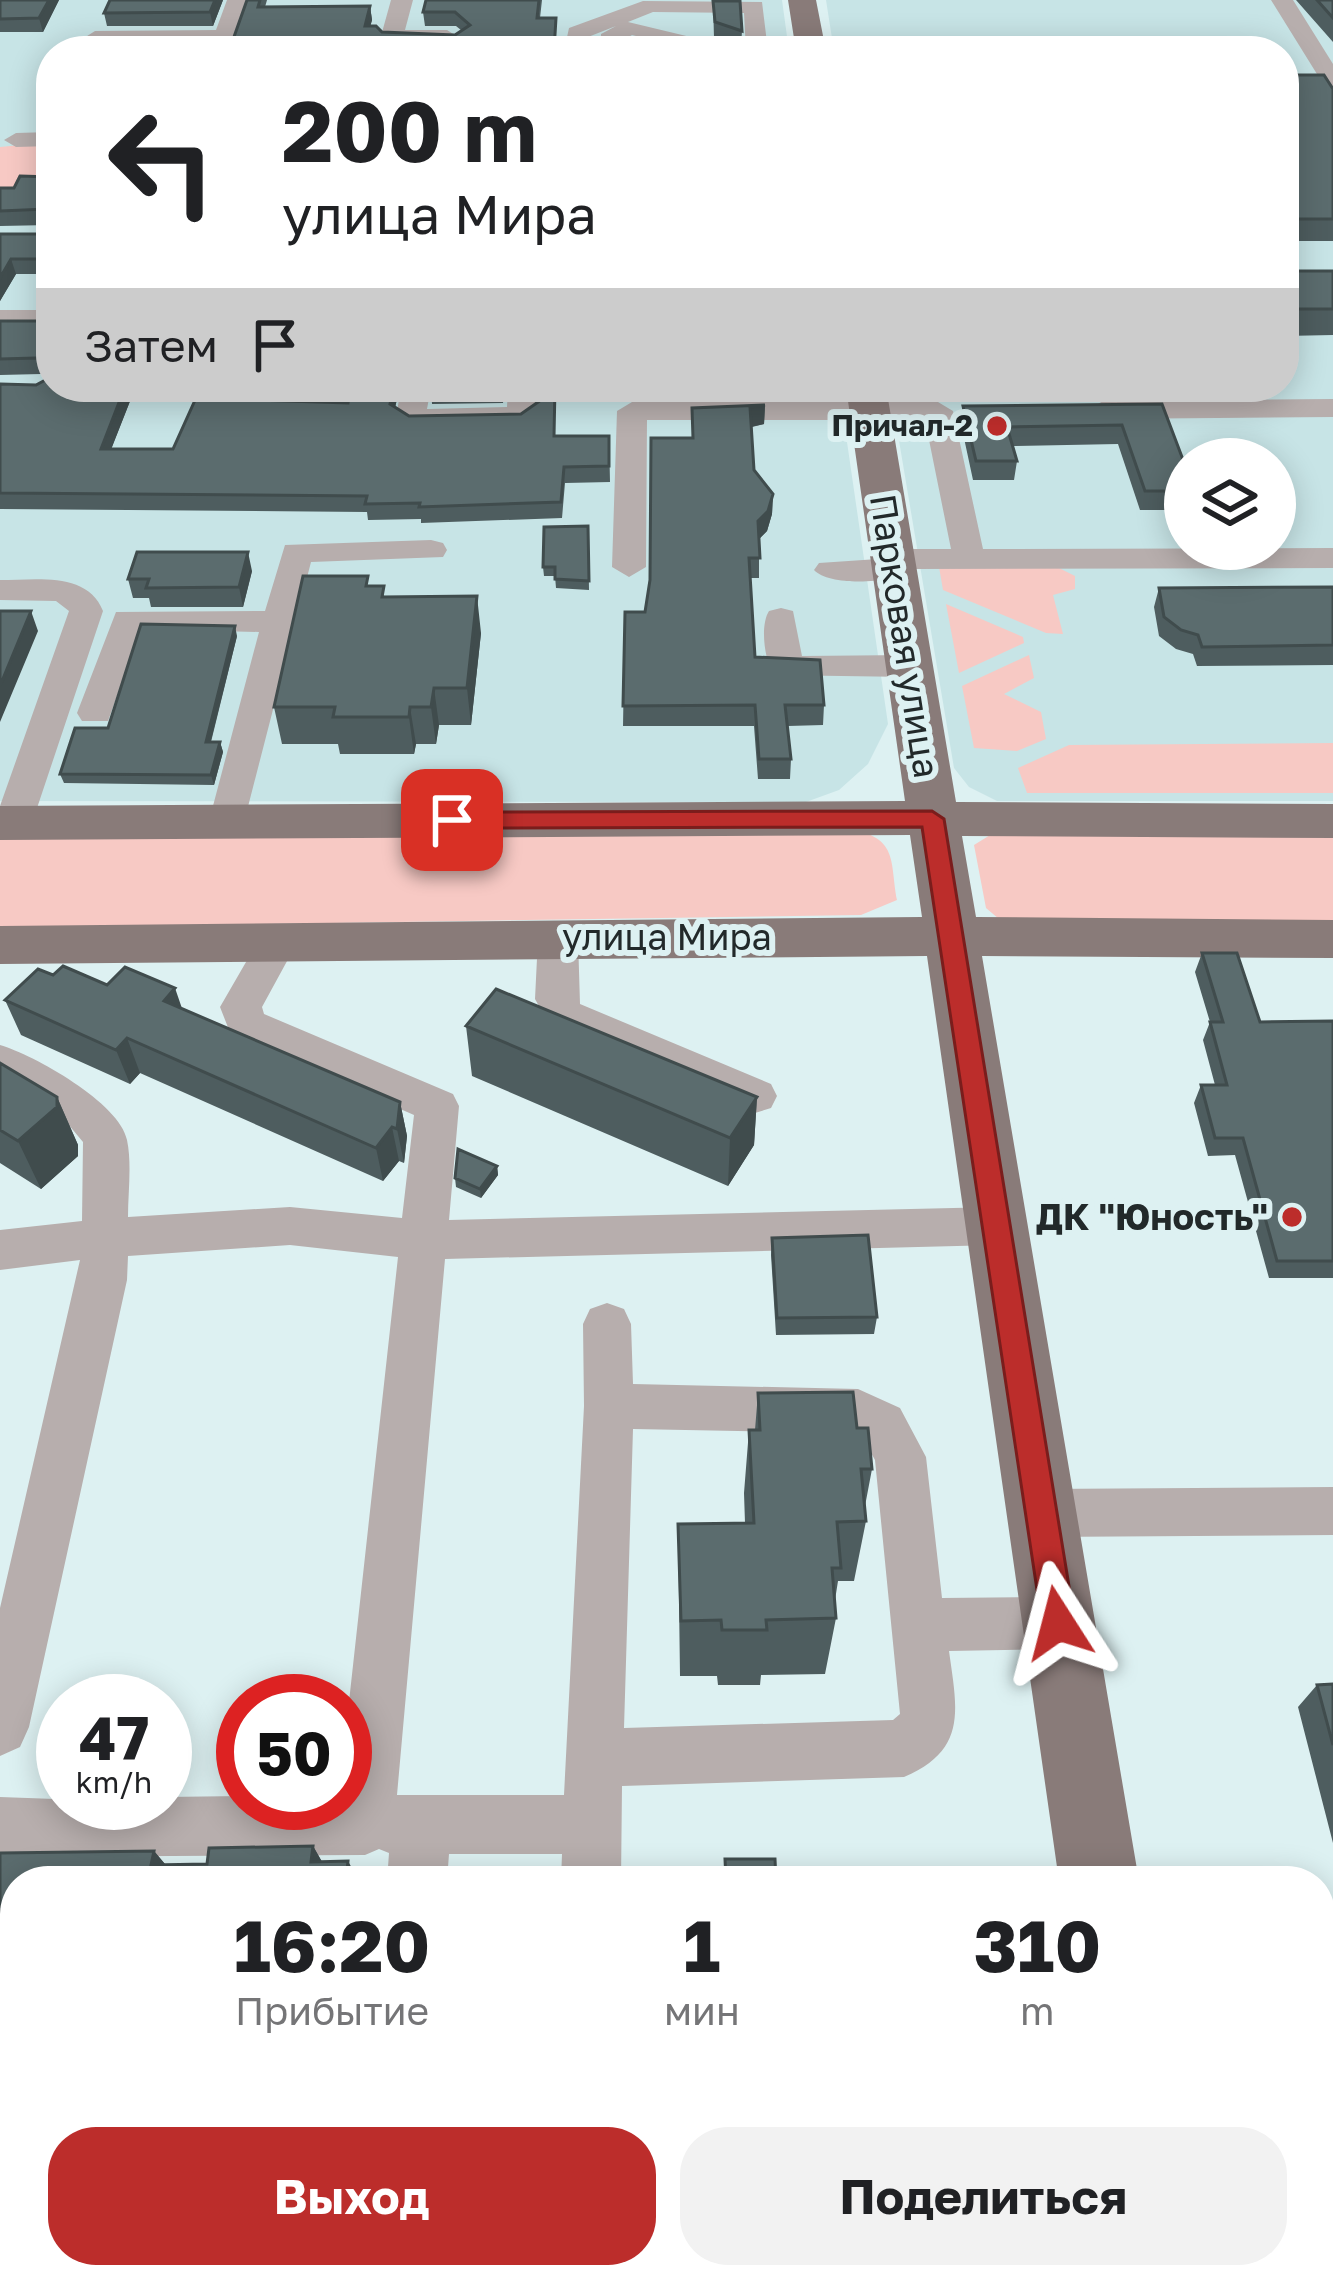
<!DOCTYPE html>
<html lang="ru">
<head>
<meta charset="utf-8">
<style>
	body { margin:0; font-family:"Golos Text",sans-serif; background:#f2f2f2; color:#202124; height:100vh; display:flex; flex-direction:column; font-size:45px; white-space:nowrap }
	* { box-sizing:border-box; margin:0 }
	p { font-size:39px; color:#757577 }
	.icon { flex:none; width:66px; height:66px; fill:none; stroke:currentColor; stroke-width:2; stroke-linecap:round; stroke-linejoin:round }
	.map { position:relative; flex:1; overflow:hidden }
	.side { position:absolute; left:0px; top:1866px; width:1335px; height:423px; display:flex; flex-direction:column; background:#fff; border-radius:48px 48px 0 0; box-shadow:0 6px 30px #0003 }
	.side>* { flex:none }
	.hud { position:absolute; left:36px; top:36px; width:1263px; height:366px; border-radius:48px; box-shadow:0 6px 30px #0003; background:#fff; color:#202124; overflow:hidden }
	.buttons { position:absolute; left:1164px; top:438px; display:grid; gap:24px }
	.buttons a { display:grid; place-items:center; width:132px; height:132px; border-radius:50%; background:#fff; box-shadow:0 6px 30px #0003; font-size:60px }
	.speed { position:absolute; left:36px; top:1674px; display:flex; gap:24px; font-size:60px; font-weight:700; text-align:center }
	.speed>* { display:grid; place-content:center; width:156px; height:156px; border-radius:50%; background:#fff; box-shadow:0 6px 30px #0003; line-height:1 }
	.speed small { font-size:30px; font-weight:400 }
	.speed .limit { border:18px solid #d22; background:#fff; color:#111 }
	.pin { position:absolute; display:grid; place-items:center; width:102px; height:102px; color:#fff; margin:-51px; border-radius:24px; box-shadow:0 6px 18px #0006 }
	.me { position:absolute; width:132px; margin:-66px; rotate:351deg; stroke-linejoin:round; filter:drop-shadow(0 0 9px #0008) }
	.turn { display:flex; align-items:center; gap:42px; height:252px; padding:0 48px; font-size:54px }
	.turn .icon { width:156px; height:156px; stroke-width:2.5 }
	.turn b { display:block; font-size:84px; line-height:102px }
	.then { display:flex; align-items:center; height:114px; padding:0 48px; background:#0003; gap:24px; font-size:45px }
	.eta { display:flex; justify-content:space-evenly; align-items:center; height:204px; text-align:center }
	.eta b { font-size:72px; font-weight:700; line-height:84px }
	.cta { display:flex; gap:24px; margin-top:auto; padding:24px 48px }
	.cta a { flex:1; height:138px; border-radius:48px; background:#bc2d2b; color:#fff; font-size:48px; font-weight:700; line-height:138px; text-align:center }
	.cta a+a { background:#f2f2f2; color:#202124 }
	.map>svg:first-child { display:block }
</style>
</head>
<body>
<div class="map">
<svg width="1333" height="2288" viewBox="0 0 1333 2288">
	<rect width="100%" height="100%" fill="#ddf1f2"/>
	<!-- built -->
	<path fill="#c7e4e6" fill-rule="evenodd" d="M 0,0 L 782,0 L 789,51 L 51,51 L 51,387 L 839,387 L 888,724 L 868,764 L 839,790 L 806,802 L 0,801 Z
		M 826,0 L 1333,0 L 1333,801 L 997,801 L 969,787 L 954,768 L 890,387 L 1284,387 L 1284,51 L 834,51 ZM 1185,459 L 1275,459 L 1275,549 L 1185,549 Z"/>
	<!-- green -->
	<path fill="#f7c9c4" d="M 51,142 L 51,185 L 0,200 L 0,147 Z
		M 939,567 L 1057,567 L 1075,576 L 1075,589 L 1053,595 L 1063,634 L 1046,633 L 943,590 Z
		M 946,604 L 1023,637 L 1024,643 L 959,673 Z
		M 1029,655 L 1034,678 L 1004,694 L 1041,712 L 1046,739 L 1017,751 L 974,748 L 962,686 Z
		M 1333,743 L 1333,793 L 1027,793 L 1018,768 L 1069,745 Z
		M 855,830 C 898,840 890,862 897,900 L 861,915 L 0,928 L 0,834 Z
		M 995,832 L 1333,832 L 1333,922 L 999,919 L 986,908 L 974,845 Z"/>
	<g fill="none" stroke-linecap="round" stroke-linejoin="round">
		<!-- minor -->
		<path fill="#b7aead" fill-rule="evenodd" d="M 227,0 L 249,0 L 232,42 L 95,45 L 84,38 L 95,31 L 216,30 Z
			M 391,0 L 413,0 L 405,30 L 447,30 L 458,37 L 447,44 L 384,41 L 381,36 Z
			M 1271,0 L 1293,0 L 1333,64 L 1333,89 L 1325,87 Z
			M 643,1 L 762,2 L 768,51 L 746,51 L 744,13 L 653,12 L 628,22 L 728,46 L 731,51 L 694,51 L 632,35 L 617,44 L 601,44 L 601,34 L 616,26 L 588,37 L 586,51 L 564,51 L 569,28 Z
			M 51,132 L 51,146 L 16,147 L 4,140 L 16,133 Z
			M 0,310 L 51,310 L 51,326 L 0,326 Z
			M 401,387 L 431,387 L 427,409 L 507,407 L 508,387 L 538,387 L 537,416 L 522,425 L 411,427 L 396,418 Z
			M 1333,399 L 1333,417 L 1103,419 L 1088,410 L 1103,401 Z
			M 632,402 L 938,402 L 953,411 L 983,549 L 1333,548 L 1333,568 L 911,569 C 895,584 830,587 814,570 L 819,563 L 878,559 L 894,549 L 951,549 L 925,420 L 647,420 L 646,567 L 629,577 L 612,567 L 617,411 Z
			M 431,540 L 443,543 L 447,550 L 443,557 L 311,562 L 242,830 L 228,834 L 214,830 L 209,821 L 259,632 L 141,629 L 108,721 L 82,721 L 77,713 L 116,612 L 265,611 L 285,545 Z
			M 0,580 C 35,580 88,571 103,611 L 32,823 L 27,832 L 13,836 L 0,832 L 0,806 L 69,611 L 56,601 L 0,600 Z
			M 781,608 L 793,611 L 802,656 L 909,655 L 921,658 L 927,666 L 921,674 L 909,677 L 774,675 C 764,660 760,625 769,611 Z
			M 558,923 L 572,928 L 578,938 L 580,1004 L 771,1084 L 777,1096 L 771,1108 L 755,1113 L 739,1108 L 550,1026 L 535,999 L 538,938 L 544,928 Z
			M 278,926 L 292,931 L 298,941 L 262,1007 L 264,1014 L 453,1094 L 459,1106 L 449,1220 L 996,1207 L 1013,1212 L 1019,1226 L 1013,1240 L 996,1245 L 445,1259 L 397,1795 L 564,1795 L 584,1406 L 583,1324 L 590,1309 L 607,1303 L 624,1309 L 631,1324 L 633,1384 L 858,1389 L 900,1408 L 926,1457 L 942,1598 L 1058,1597 L 1077,1604 L 1085,1623 L 1077,1642 L 1058,1649 L 949,1651 C 957,1709 968,1750 904,1777 L 622,1786 L 621,1881 L 561,1881 L 562,1854 L 449,1854 L 447,1881 L 387,1881 L 389,1853 L 379,1849 L 365,1855 L 0,1857 L 0,1797 L 165,1803 L 165,1797 L 243,1796 L 243,1803 L 345,1803 L 345,1738 L 398,1257 L 290,1245 L 128,1256 L 127,1280 L 29,1727 L 20,1747 L 0,1756 L 0,1608 L 80,1260 L 0,1270 L 0,1230 L 82,1221 L 83,1142 L 68,1124 L 0,1082 L 0,1045 C 34,1055 120,1103 127,1140 C 132,1164 128,1193 128,1217 L 290,1207 L 402,1218 L 414,1115 L 231,1035 L 220,1007 L 264,931 ZM 633,1429 L 852,1433 L 864,1440 L 875,1460 L 900,1714 L 893,1720 L 624,1728 Z
			M 1333,1487 L 1333,1535 L 1041,1537 L 1022,1530 L 1015,1513 L 1022,1496 L 1041,1489 Z
			M 0,2056 L 15,2056 L 15,2120 L 0,2120 Z
			M 288,2274 L 499,2274 L 493,2288 L 291,2288 Z
			M 576,2274 L 646,2274 L 651,2288 L 582,2288 Z
			M 698,2274 L 766,2274 L 766,2288 L 698,2288 Z"/>
		<!-- major -->
		<path fill="#897b79" fill-rule="evenodd" d="M 788,0 L 816,0 L 826,51 L 796,51 Z
			M 846,387 L 886,387 L 956,802 L 1333,804 L 1333,838 L 962,836 L 976,917 L 1333,920 L 1333,958 L 982,956 L 1139,1881 L 1059,1881 L 927,956 L 0,964 L 0,926 L 922,917 L 910,835 L 0,840 L 0,806 L 905,801 Z
			M 1116,2274 L 1208,2274 L 1210,2288 L 1118,2288 Z"/>
	</g>
	<!-- wall -->
	<path fill="#4e5d5f" d="M 0,0 L 59,0 L 43,32 L 0,32 Z
		M 223,0 L 213,26 L 107,26 L 104,13 Z
		M 247,0 L 267,0 L 265,7 L 370,6 L 372,20 L 370,26 L 382,32 L 455,35 L 461,30 L 456,26 L 425,26 L 423,12 L 426,0 L 542,0 L 540,18 L 556,32 L 229,51 Z
		M 1296,0 L 1333,0 L 1333,42 Z
		M 713,1 L 742,31 L 741,47 L 714,38 Z
		M 1284,75 L 1333,89 L 1333,241 L 1284,241 Z
		M 51,177 L 50,225 L 0,226 L 0,188 L 14,188 Z
		M 51,230 L 51,274 L 16,274 L 0,301 L 0,234 L 47,234 Z
		M 1284,271 L 1333,271 L 1333,335 L 1284,336 Z
		M 0,321 L 51,321 L 51,387 L 134,391 L 111,449 L 173,449 L 348,403 L 351,387 L 400,387 L 395,407 L 409,416 L 555,436 L 609,436 L 610,482 L 565,483 L 562,518 L 421,523 L 421,519 L 368,520 L 367,512 L 0,509 L 0,384 L 36,385 L 49,378 L 41,374 L 0,375 Z
		M 431,387 L 505,387 L 503,403 L 432,404 Z
		M 732,387 L 770,387 L 770,390 L 763,390 L 763,399 L 733,399 Z
		M 1026,387 L 1065,387 L 1064,397 L 1030,397 Z
		M 1162,404 L 1185,465 L 1185,510 L 1140,510 L 1118,444 L 1013,446 L 1017,461 L 1014,480 L 973,480 L 961,424 L 963,406 Z
		M 765,405 L 764,424 L 752,427 L 754,470 L 773,494 L 772,514 L 767,531 L 759,539 L 759,578 L 750,578 L 755,657 L 820,660 L 824,705 L 823,725 L 788,726 L 791,759 L 790,779 L 758,779 L 754,726 L 623,726 L 625,612 L 645,612 L 650,580 L 651,438 L 692,438 L 692,408 Z
		M 588,526 L 589,590 L 556,588 L 555,576 L 544,576 L 543,567 Z
		M 252,571 L 243,607 L 151,607 L 149,598 L 133,598 L 128,579 Z
		M 369,586 L 386,597 L 481,633 L 471,725 L 439,725 L 436,744 L 416,744 L 414,754 L 340,754 L 338,744 L 282,744 L 274,707 Z
		M 1333,587 L 1333,665 L 1197,666 L 1193,654 L 1176,649 L 1159,636 L 1154,607 L 1159,588 Z
		M 237,636 L 211,742 L 220,742 L 223,752 L 214,785 L 64,783 L 60,774 L 108,728 Z
		M 1202,953 L 1260,1022 L 1333,1021 L 1333,1278 L 1269,1278 L 1235,1155 L 1208,1156 L 1194,1103 L 1201,1085 L 1215,1085 L 1203,1040 L 1210,1022 L 1195,972 Z
		M 53,975 L 107,985 L 182,1009 L 400,1102 L 407,1136 L 404,1163 L 399,1161 L 383,1181 L 140,1073 L 130,1084 L 21,1035 L 5,1000 Z
		M 466,1026 L 757,1097 L 754,1145 L 728,1186 L 472,1076 Z
		M 0,1063 L 57,1097 L 78,1145 L 78,1156 L 41,1189 L 0,1163 Z
		M 497,1166 L 498,1175 L 481,1198 L 456,1187 L 455,1178 Z
		M 772,1238 L 877,1317 L 874,1334 L 776,1335 L 771,1255 Z
		M 758,1393 L 857,1428 L 872,1469 L 865,1506 L 866,1521 L 854,1581 L 838,1581 L 835,1600 L 836,1618 L 825,1674 L 761,1675 L 760,1685 L 718,1685 L 717,1676 L 680,1676 L 678,1524 L 745,1523 L 744,1493 L 749,1430 L 755,1430 Z
		M 1333,1684 L 1333,1843 L 1298,1707 L 1317,1685 Z
		M 313,1846 L 322,1862 L 15,1881 L 15,1989 L 0,1990 L 0,1853 L 154,1851 L 165,1864 L 207,1864 Z
		M 850,2274 L 1007,2274 L 1008,2288 L 851,2288 Z"/>
	<!-- shaded-wall -->
	<path fill="#404c4d" d="M 49,0 L 59,0 L 43,32 L 39,18 Z
		M 215,0 L 223,0 L 213,26 L 210,12 Z
		M 370,6 L 372,20 L 367,39 L 365,26 Z
		M 11,259 L 16,274 L 0,301 L 0,278 Z
		M 125,387 L 133,387 L 134,391 L 105,465 L 101,449 Z
		M 394,387 L 400,387 L 392,420 L 390,404 Z
		M 765,405 L 764,424 L 750,427 L 750,407 Z
		M 773,494 L 772,514 L 767,531 L 757,541 L 758,521 Z
		M 248,552 L 252,571 L 243,607 L 239,587 Z
		M 477,596 L 481,633 L 471,725 L 467,688 Z
		M 31,611 L 38,631 L 0,722 L 0,686 Z
		M 235,626 L 237,636 L 208,752 L 206,742 Z
		M 434,688 L 439,725 L 436,744 L 431,707 Z
		M 410,707 L 416,744 L 414,754 L 409,717 Z
		M 220,742 L 223,752 L 214,785 L 211,775 Z
		M 175,988 L 187,1023 L 164,1001 Z
		M 127,1038 L 140,1073 L 130,1084 L 116,1050 Z
		M 57,1097 L 78,1145 L 78,1156 L 41,1189 L 18,1141 Z
		M 757,1097 L 754,1145 L 728,1186 L 730,1138 Z
		M 400,1102 L 407,1136 L 404,1163 L 397,1129 Z
		M 392,1127 L 399,1161 L 383,1181 L 376,1148 Z
		M 497,1166 L 498,1175 L 481,1198 L 480,1189 Z
		M 313,1846 L 333,1881 L 311,1862 Z
		M 154,1851 L 179,1881 L 151,1865 Z
		M 348,1861 L 359,1881 L 346,1881 Z
		M 228,2274 L 238,2274 L 236,2288 L 227,2288 Z"/>
	<!-- building -->
	<path fill="#5b6c6e" stroke="#404c4d" stroke-width="3" d="M 0,0 L 49,0 L 39,18 L 0,19 Z
		M 110,0 L 215,0 L 210,12 L 104,13 Z
		M 247,0 L 260,0 L 258,7 L 370,6 L 365,26 L 376,26 L 382,32 L 455,35 L 470,25 L 455,12 L 423,12 L 426,0 L 539,0 L 537,18 L 556,18 L 554,51 L 229,51 Z
		M 1317,0 L 1333,0 L 1333,18 Z
		M 713,1 L 740,1 L 742,31 L 715,22 Z
		M 881,47 L 996,48 L 995,51 L 882,51 Z
		M 1284,75 L 1324,75 L 1333,89 L 1333,219 L 1284,219 Z
		M 20,176 L 51,177 L 51,228 L 47,209 L 0,211 L 0,188 L 14,188 Z
		M 51,230 L 51,259 L 11,259 L 0,278 L 0,234 L 47,234 Z
		M 1284,271 L 1333,271 L 1333,309 L 1284,309 Z
		M 0,321 L 51,321 L 51,366 L 36,358 L 0,359 Z
		M 51,377 L 51,387 L 125,387 L 101,449 L 173,449 L 196,398 L 348,403 L 351,387 L 394,387 L 390,404 L 409,416 L 521,414 L 541,400 L 540,387 L 555,387 L 554,436 L 609,436 L 609,466 L 564,467 L 561,502 L 419,507 L 420,503 L 365,504 L 367,496 L 0,493 L 0,384 L 36,385 Z
		M 1162,404 L 1185,465 L 1185,491 L 1145,491 L 1122,425 L 1007,427 L 1017,461 L 976,461 L 963,406 Z
		M 765,405 L 750,407 L 754,470 L 773,494 L 768,511 L 758,521 L 760,558 L 749,558 L 755,657 L 820,660 L 824,705 L 785,705 L 791,759 L 759,759 L 755,705 L 623,706 L 625,612 L 645,612 L 650,580 L 651,438 L 693,438 L 692,408 Z
		M 588,526 L 589,581 L 555,579 L 555,567 L 543,567 L 544,527 Z
		M 137,552 L 248,552 L 239,587 L 146,588 L 149,579 L 128,579 Z
		M 303,576 L 368,576 L 366,586 L 384,586 L 382,597 L 477,596 L 467,688 L 434,688 L 431,707 L 410,707 L 409,717 L 333,717 L 335,707 L 274,707 Z
		M 1333,587 L 1333,645 L 1202,647 L 1198,635 L 1181,630 L 1164,617 L 1159,588 Z
		M 0,611 L 31,611 L 0,686 Z
		M 141,624 L 235,626 L 206,742 L 220,742 L 211,775 L 60,774 L 75,728 L 108,728 Z
		M 1202,953 L 1237,953 L 1260,1022 L 1333,1021 L 1333,1261 L 1277,1261 L 1243,1138 L 1215,1138 L 1201,1085 L 1227,1085 L 1210,1022 L 1223,1022 Z
		M 63,966 L 107,985 L 125,967 L 175,988 L 164,1001 L 400,1102 L 397,1129 L 392,1127 L 376,1148 L 127,1038 L 116,1050 L 5,1000 L 38,969 L 53,975 Z
		M 496,989 L 757,1097 L 730,1138 L 466,1026 Z
		M 0,1063 L 57,1097 L 57,1107 L 18,1141 L 0,1130 Z
		M 458,1149 L 497,1166 L 480,1189 L 455,1178 Z
		M 868,1235 L 877,1317 L 777,1318 L 772,1238 Z
		M 853,1392 L 857,1428 L 868,1428 L 872,1469 L 861,1469 L 866,1521 L 837,1522 L 841,1568 L 832,1568 L 836,1618 L 766,1620 L 767,1630 L 722,1630 L 721,1620 L 681,1621 L 678,1524 L 754,1523 L 749,1430 L 760,1430 L 758,1393 Z
		M 1333,1684 L 1333,1745 L 1317,1685 Z
		M 313,1846 L 311,1862 L 348,1861 L 346,1881 L 15,1881 L 15,1973 L 4,1973 L 8,1956 L 0,1956 L 0,1853 L 154,1851 L 151,1865 L 207,1864 L 209,1848 Z
		M 725,1859 L 775,1859 L 776,1881 L 726,1881 Z
		M 0,2219 L 15,2219 L 15,2274 L 228,2274 L 227,2288 L 0,2288 Z
		M 861,2274 L 1007,2274 L 1008,2288 L 862,2288 Z"/>
	<!-- route -->
	<path fill="#bc2d2b" stroke="#7a1d1c" stroke-width="3" d="M 932,811 L 944,819 L 1075,1623 L 1070,1635 L 1058,1639 L 1047,1635 L 1042,1623 L 922,827 L 452,828 L 440,820 L 452,812 Z"/>
	<!-- markers -->
	<g fill="#bc2d2b" stroke="#ddf1f2" stroke-width="4.5">
		<circle cx="997" cy="426" r="12"/>
		<circle cx="1292" cy="1217" r="12"/>
	</g>
	<g text-anchor="middle" stroke-width="12" stroke-linejoin="round" paint-order="stroke">
		<!-- far-poi labels -->
		<g font-size="30" font-weight="bold" fill="#22292a" stroke="#ddf1f2" text-anchor="end">
			<text x="973" y="436">Причал-2</text>
		</g>
		<!-- street labels -->
		<g font-size="36" fill="#22292a" stroke="#ddf1f2">
			<text transform="translate(905 636) rotate(81)" y="13">Парковая улица</text>
			<text x="667" y="950">улица Мира</text>
		</g>
		<!-- poi labels -->
		<g font-size="36" font-weight="bold" fill="#22292a" stroke="#ddf1f2" text-anchor="end">
			<text x="1268" y="1230">ДК "Юность"</text>
		</g>
	</g>
</svg>
<div class="buttons">
<a><svg class="icon" aria-label="layers" viewBox="0 0 24 24"><path d="M12 4l9 5-9 5-9-5zM3 14l9 5 9-5"/></svg></a>
</div>
<div class="speed"><div>47<small>km/h</small></div><div class="limit">50</div></div>
<div class="pin" style="left:452px;top:820px;background:#d93025"><svg class="icon" aria-label="arrive" viewBox="0 0 24 24"><path d="M6 21V4h12l-3 4 3 4H6"/></svg></div>
<svg class="me" style="left:1058px;top:1623px" viewBox="-20 -20 40 40"><path d="M0-17L14 15 0 8-14 15z" fill="#bc2d2b" stroke="#fff" stroke-width="4"/></svg>
<div class="hud">
<div class="turn"><svg class="icon" aria-label="left" viewBox="0 0 24 24"><path d="M17 20v-9H6M10 6l-5 5 5 5"/></svg><div><b>200 m</b>улица Мира</div></div>
<div class="then">Затем<svg class="icon" aria-label="arrive" viewBox="0 0 24 24"><path d="M6 21V4h12l-3 4 3 4H6"/></svg></div>
</div>
<section class="side">
<div class="eta">
<div><b>16:20</b><p>Прибытие</p></div>
<div><b>1</b><p>мин</p></div>
<div><b>310</b><p>m</p></div>
</div>
<div class="cta"><a>Выход</a><a>Поделиться</a></div>
</section>
</div>
</body>
</html>
